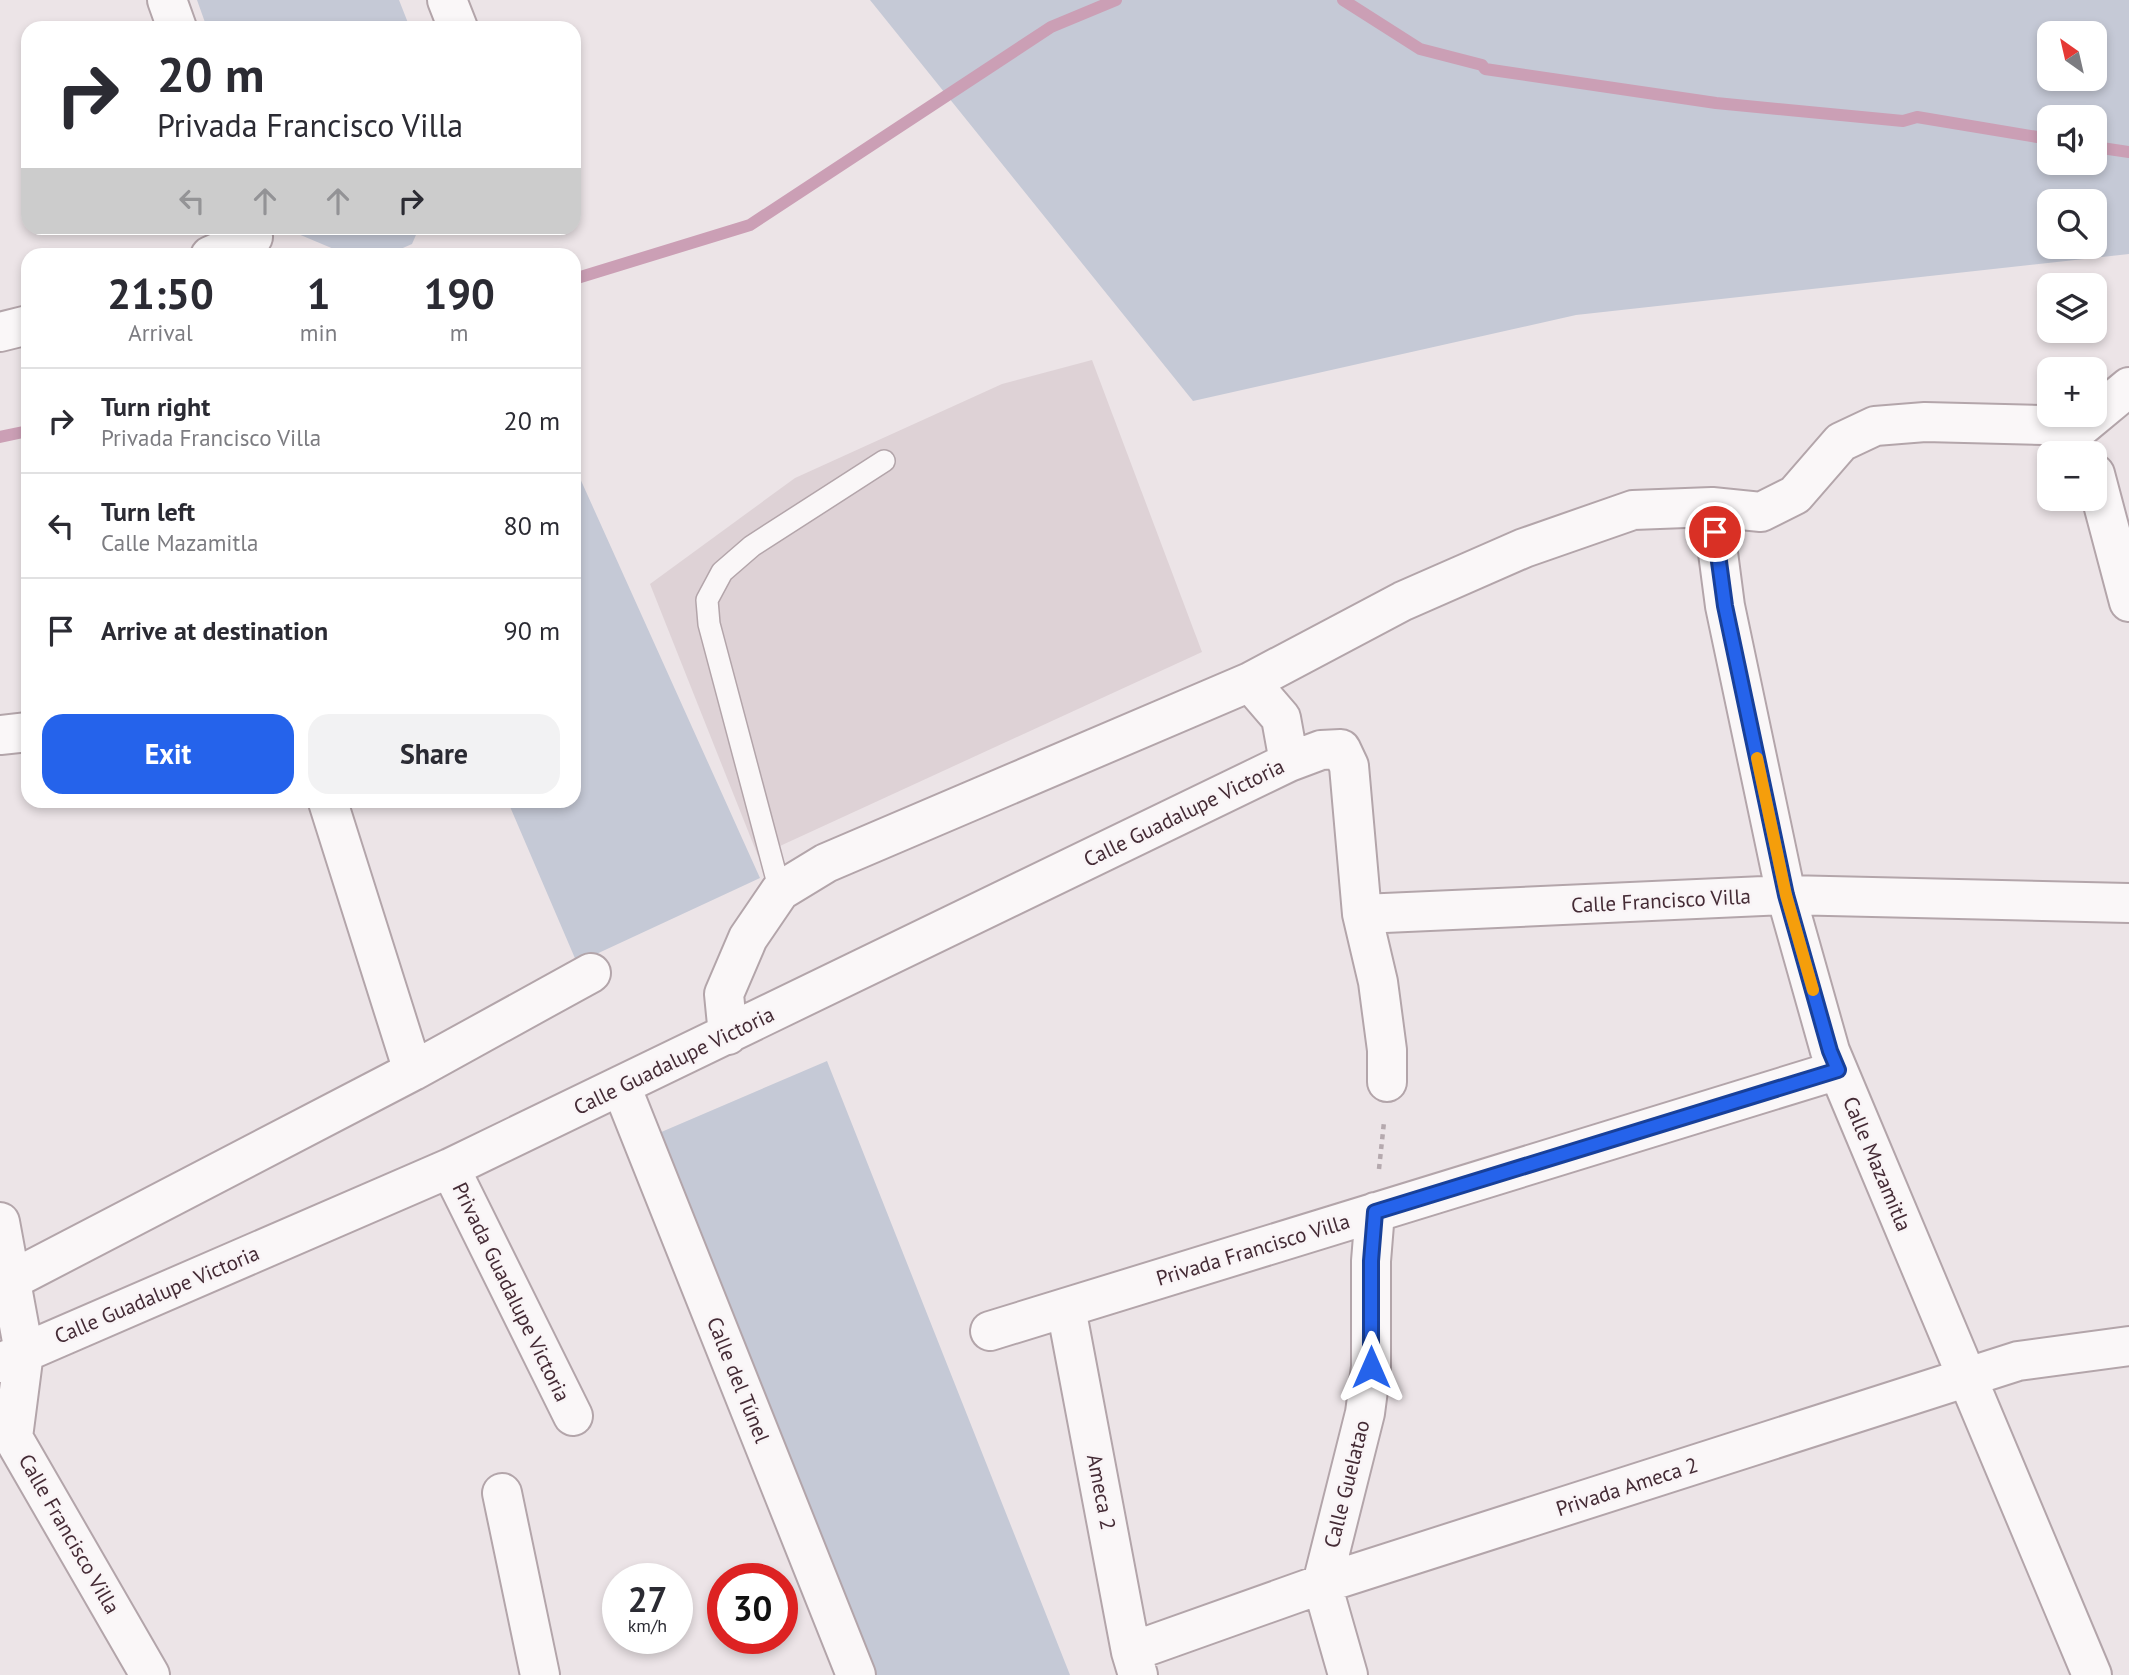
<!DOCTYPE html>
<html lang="en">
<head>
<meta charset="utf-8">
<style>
	body { margin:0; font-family:"PT Sans",sans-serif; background:#f2f2f3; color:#2b2b33; height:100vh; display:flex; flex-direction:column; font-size:26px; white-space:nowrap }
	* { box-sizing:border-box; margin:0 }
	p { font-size:23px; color:#7c7c81 }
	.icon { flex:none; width:38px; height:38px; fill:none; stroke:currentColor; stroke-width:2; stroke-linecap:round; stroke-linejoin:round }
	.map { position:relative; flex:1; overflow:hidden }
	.side { position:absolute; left:21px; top:248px; width:560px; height:560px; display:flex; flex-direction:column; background:#fff; border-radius:21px; box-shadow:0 4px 10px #0003 }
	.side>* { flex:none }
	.guide { position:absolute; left:21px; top:21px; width:560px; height:214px; border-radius:21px; box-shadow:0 4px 10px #0003; background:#fff; color:#2b2b33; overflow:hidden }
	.needle { width:46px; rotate:326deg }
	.controls { position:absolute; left:2037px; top:21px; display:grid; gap:14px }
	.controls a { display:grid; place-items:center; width:70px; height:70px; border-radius:14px; background:#fff; box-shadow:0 4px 10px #0003; font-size:35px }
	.speed { position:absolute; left:602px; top:1563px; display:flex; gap:14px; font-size:35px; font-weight:700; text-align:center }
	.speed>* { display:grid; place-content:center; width:91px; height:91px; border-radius:50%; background:#fff; box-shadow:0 4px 10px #0003; line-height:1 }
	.speed small { font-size:18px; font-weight:400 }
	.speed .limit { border:10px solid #d22; background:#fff; color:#111 }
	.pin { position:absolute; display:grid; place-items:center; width:60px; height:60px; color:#fff; margin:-30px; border:4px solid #fff; border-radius:50%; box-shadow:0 2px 7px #0007 }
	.me { position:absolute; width:77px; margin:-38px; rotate:0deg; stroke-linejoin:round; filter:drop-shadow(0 0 5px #0008) }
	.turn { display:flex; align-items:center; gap:24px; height:147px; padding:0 21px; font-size:32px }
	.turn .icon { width:91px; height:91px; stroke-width:2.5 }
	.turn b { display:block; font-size:49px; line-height:60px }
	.lanes { display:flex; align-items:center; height:66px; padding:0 21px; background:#0003; justify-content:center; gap:35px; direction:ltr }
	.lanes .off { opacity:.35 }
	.eta { display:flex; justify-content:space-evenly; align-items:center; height:119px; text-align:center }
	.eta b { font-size:42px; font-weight:800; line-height:49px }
	.cta { display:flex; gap:14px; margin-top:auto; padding:14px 21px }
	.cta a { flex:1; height:80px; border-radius:21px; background:#2563eb; color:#fff; font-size:28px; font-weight:800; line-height:80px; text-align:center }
	.cta a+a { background:#f2f2f3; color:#2b2b33 }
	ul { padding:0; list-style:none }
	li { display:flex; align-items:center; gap:21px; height:105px; padding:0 21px; border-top:2px solid #e1e1e2 }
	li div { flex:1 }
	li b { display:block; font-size:26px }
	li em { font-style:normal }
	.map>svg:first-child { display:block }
</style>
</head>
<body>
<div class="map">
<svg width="2129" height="1675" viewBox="0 0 2129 1675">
	<rect width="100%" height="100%" fill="#ece4e7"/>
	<!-- built -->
	<path fill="#ded2d6" d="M 1092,360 L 1202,652 L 758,856 L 650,584 L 795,478 L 1002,384 Z"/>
	<!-- green -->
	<path fill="#c5c9d6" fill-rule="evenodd" d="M 197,0 L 399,0 L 410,28 L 207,28 Z
		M 870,0 L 2129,0 L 2129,254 L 1576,315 L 1193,401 ZM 2049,33 L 2095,33 L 2095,79 L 2049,79 ZM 2049,117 L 2095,117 L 2095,163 L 2049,163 ZM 2049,201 L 2095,201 L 2095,247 L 2049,247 Z
		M 284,228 L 419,228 L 412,244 L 387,255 L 348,255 Z
		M 574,465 L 760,878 L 577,963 L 508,802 L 574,802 Z
		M 827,1061 L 1070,1675 L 872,1675 L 659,1133 Z"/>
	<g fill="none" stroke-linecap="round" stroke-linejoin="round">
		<!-- stream -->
		<path stroke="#cb9fb5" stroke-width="12" d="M 1343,0 L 1420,49 L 1482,65 L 1485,69 L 1716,103 L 1903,121 L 1917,117 L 2049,139
			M 2095,147 L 2129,152
			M 574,279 L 750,225 L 1051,27 L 1116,0
			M 0,437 L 28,431"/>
		<!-- lane casing -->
		<g stroke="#b3a5aa" stroke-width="24">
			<path id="lane" d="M 780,891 L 709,624 L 707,600 L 722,572 L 752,546 L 884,461"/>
		</g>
		<!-- street casing -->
		<g stroke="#b3a5aa" stroke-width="42">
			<path id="street" d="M 167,0 L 177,28
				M 447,0 L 458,28
				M 210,256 L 253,237 L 250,228
				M 0,332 L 28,325
				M 2082,426 L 2129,387
				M 2095,474 L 2129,602
				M 1712,507 L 1725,606 L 1786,895 L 1830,1051 L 2092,1675
				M 1250,682 L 1281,718 L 1289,762
				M 0,735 L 28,732
				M 328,802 L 413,1071
				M 1362,914 L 1786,895 L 2129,903
				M 728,1035 L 724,994 L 748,938 L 780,891 L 826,863 L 1250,682 L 1403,601 L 1524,548 L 1633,510 L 1712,507 L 1761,512 L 1795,495 L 1841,442 L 1875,426 L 1925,422 L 2082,426
				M 621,1086 L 856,1675
				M 450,1168 L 573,1416
				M 0,1222 L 24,1352 L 13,1437
				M 0,1286 L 413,1071 L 591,973
				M 1066,1308 L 1131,1652 L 1138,1675
				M 990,1331 L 1838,1070
				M 0,1363 L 450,1168 L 1289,762 L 1321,750 L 1341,749 L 1349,766 L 1362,914 L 1378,982 L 1387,1050 L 1387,1082
				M 0,1415 L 150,1675
				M 502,1493 L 540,1675
				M 1131,1652 L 1322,1584 L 2018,1361 L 2129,1346
				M 1348,1675 L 1322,1584 L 1365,1413 L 1371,1367 L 1371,1261 L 1375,1212"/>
		</g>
		<!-- path -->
		<path stroke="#b5a9ae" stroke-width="4.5" stroke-dasharray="5 5" stroke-linecap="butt" d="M 1379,1169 L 1384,1122"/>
		<!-- lane -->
		<use href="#lane" stroke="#faf7f8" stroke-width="21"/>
		<!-- street -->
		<use href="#street" stroke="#faf7f8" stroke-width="38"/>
	</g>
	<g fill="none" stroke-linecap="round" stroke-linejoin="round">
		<!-- route casing -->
		<g stroke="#184099" stroke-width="18">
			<path id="route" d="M 1371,1367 L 1371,1261 L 1375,1212 L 1838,1070 L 1830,1051 L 1786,895 L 1725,606 L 1715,532"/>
		</g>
		<!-- route -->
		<use href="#route" stroke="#2563eb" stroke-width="12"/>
		<!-- slow -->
		<path stroke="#f59e0b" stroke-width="12" d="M 1757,758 L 1786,895 L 1813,990"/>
	</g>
	<g text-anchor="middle" stroke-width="5" stroke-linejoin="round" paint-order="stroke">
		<!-- street labels -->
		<g font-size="21" fill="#442b35" stroke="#f9f4f6">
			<text transform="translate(1184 813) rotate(-26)" y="7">Calle Guadalupe Victoria</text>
			<text transform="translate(1661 901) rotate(-3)" y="7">Calle Francisco Villa</text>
			<text transform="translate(674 1061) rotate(-26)" y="7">Calle Guadalupe Victoria</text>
			<text transform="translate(1877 1164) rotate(67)" y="7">Calle Mazamitla</text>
			<text transform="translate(1253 1250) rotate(-17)" y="7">Privada Francisco Villa</text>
			<text transform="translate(511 1292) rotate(64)" y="7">Privada Guadalupe Victoria</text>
			<text transform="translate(157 1295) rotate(-23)" y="7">Calle Guadalupe Victoria</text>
			<text transform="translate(738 1380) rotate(68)" y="7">Calle del Túnel</text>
			<text transform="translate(1347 1484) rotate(-76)" y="7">Calle Guelatao</text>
			<text transform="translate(1627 1487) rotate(-18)" y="7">Privada Ameca 2</text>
			<text transform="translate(1101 1492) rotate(79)" y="7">Ameca 2</text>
			<text transform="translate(69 1534) rotate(60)" y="7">Calle Francisco Villa</text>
		</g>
	</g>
</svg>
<div class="controls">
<a><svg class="needle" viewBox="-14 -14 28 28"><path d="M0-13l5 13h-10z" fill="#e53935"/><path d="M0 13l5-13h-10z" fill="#7c7c81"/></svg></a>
<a><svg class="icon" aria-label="sound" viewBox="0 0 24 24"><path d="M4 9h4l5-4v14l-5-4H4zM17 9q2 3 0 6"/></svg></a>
<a><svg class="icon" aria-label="search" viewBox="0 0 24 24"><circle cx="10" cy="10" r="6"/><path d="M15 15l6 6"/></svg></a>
<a><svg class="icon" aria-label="layers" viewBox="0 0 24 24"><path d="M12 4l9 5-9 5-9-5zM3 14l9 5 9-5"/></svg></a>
<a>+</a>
<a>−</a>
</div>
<div class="speed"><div>27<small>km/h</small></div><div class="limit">30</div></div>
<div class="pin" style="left:1715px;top:532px;background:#d93025"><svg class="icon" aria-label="arrive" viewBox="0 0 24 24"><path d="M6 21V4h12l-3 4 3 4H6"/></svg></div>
<svg class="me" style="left:1371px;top:1367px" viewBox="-20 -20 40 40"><path d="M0-17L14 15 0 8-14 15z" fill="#2563eb" stroke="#fff" stroke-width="4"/></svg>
<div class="guide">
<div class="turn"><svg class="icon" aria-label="right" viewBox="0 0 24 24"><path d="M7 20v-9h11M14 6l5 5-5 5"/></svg><div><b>20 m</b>Privada Francisco Villa</div></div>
<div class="lanes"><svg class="icon off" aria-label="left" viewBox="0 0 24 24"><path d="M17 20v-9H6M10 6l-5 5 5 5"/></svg><svg class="icon off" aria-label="ahead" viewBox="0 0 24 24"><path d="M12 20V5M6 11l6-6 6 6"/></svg><svg class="icon off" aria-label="ahead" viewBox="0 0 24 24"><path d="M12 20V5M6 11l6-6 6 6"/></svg><svg class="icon" aria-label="right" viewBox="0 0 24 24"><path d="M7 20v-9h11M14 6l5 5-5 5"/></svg></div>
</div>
<section class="side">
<div class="eta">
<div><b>21:50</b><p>Arrival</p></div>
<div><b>1</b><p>min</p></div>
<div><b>190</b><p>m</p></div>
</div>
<ul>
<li><svg class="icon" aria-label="right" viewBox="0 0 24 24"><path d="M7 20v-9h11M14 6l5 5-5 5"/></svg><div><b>Turn right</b><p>Privada Francisco Villa</p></div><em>20 m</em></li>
<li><svg class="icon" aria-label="left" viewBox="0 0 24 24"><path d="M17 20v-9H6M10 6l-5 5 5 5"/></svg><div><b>Turn left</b><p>Calle Mazamitla</p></div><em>80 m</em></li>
<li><svg class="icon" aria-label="arrive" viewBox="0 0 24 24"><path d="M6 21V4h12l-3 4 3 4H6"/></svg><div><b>Arrive at destination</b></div><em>90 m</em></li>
</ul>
<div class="cta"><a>Exit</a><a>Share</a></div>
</section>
</div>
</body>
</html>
